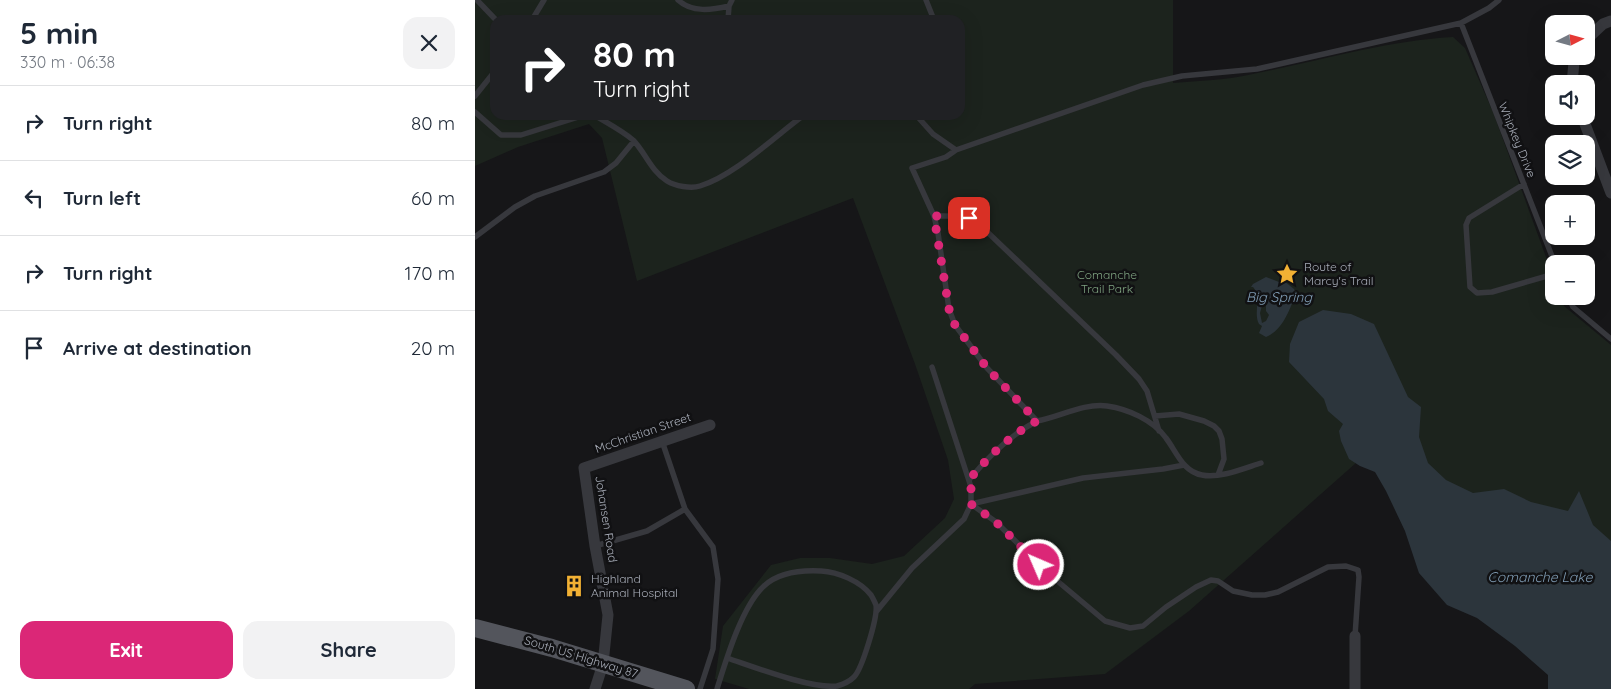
<!DOCTYPE html>
<html lang="en">
<head>
<meta charset="utf-8">
<style>
	body { margin:0; font-family:Quicksand,sans-serif; background:#f2f2f3; color:#1f2937; height:100vh; display:flex; flex-direction:column; font-size:19px; white-space:nowrap }
	* { box-sizing:border-box; margin:0 }
	p { font-size:16px; color:#747a83 }
	.icon { flex:none; width:28px; height:28px; fill:none; stroke:currentColor; stroke-width:2; stroke-linecap:round; stroke-linejoin:round }
	.map { position:relative; flex:1; overflow:hidden }
	.sheet { display:flex; flex-direction:column; background:#fff; width:475px }
	.sheet>* { flex:none }
	.top-card { position:absolute; left:15px; top:15px; width:475px; height:105px; border-radius:15px; box-shadow:0 5px 20px #0002; background:#202124; color:#fff; overflow:hidden }
	.needle { width:32px; rotate:84deg }
	.fabs { position:absolute; left:1070px; top:15px; display:grid; gap:10px }
	.fabs a { display:grid; place-items:center; width:50px; height:50px; border-radius:10px; background:#fff; box-shadow:0 5px 20px #0002; font-size:25px }
	.pin { position:absolute; display:grid; place-items:center; width:42px; height:42px; color:#fff; margin:-21px; border-radius:10px; box-shadow:0 2px 8px #0006 }
	.me { position:absolute; width:55px; margin:-28px; rotate:315deg; stroke-linejoin:round; filter:drop-shadow(0 0 4px #0008) }
	.turn { display:flex; align-items:center; gap:18px; height:105px; padding:0 20px; font-size:22px }
	.turn .icon { width:65px; height:65px; stroke-width:2.5 }
	.turn b { display:block; font-size:35px; line-height:42px }
	.round { display:grid; place-items:center; flex:none; width:52px; height:52px; border-radius:15px; background:#f2f2f3 }
	.headline { display:flex; align-items:center; justify-content:space-between; height:85px; padding:0 20px }
	h1 { font-size:30px; font-weight:700; line-height:38px }
	.cta { display:flex; gap:10px; margin-top:auto; padding:10px 20px }
	.cta a { flex:1; height:58px; border-radius:15px; background:#db2777; color:#fff; font-size:20px; font-weight:700; line-height:58px; text-align:center }
	.cta a+a { background:#f2f2f3; color:#1f2937 }
	ul { padding:0; list-style:none }
	li { display:flex; align-items:center; gap:15px; height:75px; padding:0 20px; border-top:1px solid #e0e1e3 }
	li div { flex:1 }
	li b { display:block; font-size:19px }
	li em { font-style:normal }
	main { display:flex; flex:1; min-height:0 }
	.map>svg:first-child { display:block }
</style>
</head>
<body>
<main>
<section class="sheet">
<div class="headline"><div><h1>5 min</h1><p>330 m · 06:38</p></div><a class="round"><svg class="icon" aria-label="close" viewBox="0 0 24 24"><path d="M6 6l12 12M18 6L6 18"/></svg></a></div>
<ul>
<li><svg class="icon" aria-label="right" viewBox="0 0 24 24"><path d="M7 20v-9h11M14 6l5 5-5 5"/></svg><div><b>Turn right</b></div><em>80 m</em></li>
<li><svg class="icon" aria-label="left" viewBox="0 0 24 24"><path d="M17 20v-9H6M10 6l-5 5 5 5"/></svg><div><b>Turn left</b></div><em>60 m</em></li>
<li><svg class="icon" aria-label="right" viewBox="0 0 24 24"><path d="M7 20v-9h11M14 6l5 5-5 5"/></svg><div><b>Turn right</b></div><em>170 m</em></li>
<li><svg class="icon" aria-label="arrive" viewBox="0 0 24 24"><path d="M6 21V4h12l-3 4 3 4H6"/></svg><div><b>Arrive at destination</b></div><em>20 m</em></li>
</ul>
<div class="cta"><a>Exit</a><a>Share</a></div>
</section>
<div class="map">
<svg width="1136" height="689" viewBox="0 0 1136 689">
	<rect width="100%" height="100%" fill="#161618"/>
	<!-- green -->
	<path fill="#1c231d" fill-rule="evenodd" d="M 0,0 L 698,0 L 698,83 C 724,81 752,80 778,74 C 844,61 910,41 978,37 L 990,48 L 1018,112 L 1079,279 L 1079,296 L 1085,296 L 1089,306 L 1136,345 L 1136,568 L 974,501 L 899,447 L 714,611 L 630,674 L 500,684 L 494,689 L 274,689 L 240,679 L 248,626 L 296,565 L 325,558 L 355,558 L 397,564 L 429,556 L 470,518 L 479,499 L 473,460 L 440,364 L 378,198 L 162,281 L 127,138 L 114,124 L 43,147 L 0,166 ZM 20,20 L 485,20 L 485,115 L 20,115 Z"/>
	<!-- water -->
	<path fill="#2c353c" fill-rule="evenodd" d="M 791,277 L 804,282 L 809,281 L 819,289 L 821,293 C 815,309 808,330 791,337 L 784,333 L 787,326 L 784,324 C 778,313 787,297 778,287 L 776,287 L 778,284 ZM 788,302 L 791,304 L 791,311 L 794,315 L 791,321 L 787,323 L 785,313 Z
		M 848,310 L 876,314 L 899,324 L 933,397 L 946,407 L 944,437 L 953,463 L 971,480 L 998,493 L 1029,489 L 1056,502 L 1093,511 L 1104,491 L 1118,525 L 1136,541 L 1136,689 L 1073,689 L 1073,675 L 1040,646 L 1002,618 L 972,605 L 944,573 L 930,531 L 911,491 L 900,472 L 885,466 L 874,459 L 866,441 L 864,431 L 868,424 L 853,411 L 849,399 L 814,362 L 815,344 L 824,322 Z"/>
	<g fill="none" stroke-linecap="round" stroke-linejoin="round">
		<!-- lane -->
		<path stroke="#37383d" stroke-width="5.5" d="M 2,0 L 21,20
			M 203,0 C 217,13 237,10 254,6 L 257,0
			M 451,0 L 459,20
			M 57,20 L 69,0
			M 253,20 L 254,6
			M 986,23 L 1080,264
			M 0,96 L 20,71
			M 0,112 L 26,135 L 46,135 L 110,115
			M 119,115 C 132,123 146,130 158,140 C 170,152 176,171 192,181 C 200,186 216,189 225,186 C 260,175 299,137 329,115 L 333,115
			M 441,115 L 458,134 L 481,150
			M 1049,184 L 994,218 L 991,225 L 995,287 L 1002,293 L 1017,292 L 1079,274
			M 459,216 L 463,233 L 474,309 L 480,325 L 512,368 L 562,421 C 535,435 513,457 494,480
			M 0,237 L 40,207 L 60,196 L 129,172 L 141,163 L 159,141
			M 1093,296 L 1098,307 L 1136,339
			M 680,416 L 704,414 L 729,421 L 739,426 L 744,431 L 747,439 L 749,459 L 743,475
			M 562,421 C 585,417 608,403 632,406 C 653,409 678,420 691,438 C 701,451 708,472 727,475 C 744,479 770,468 786,463
			M 684,431 L 672,391 L 664,379 L 641,355 L 505,225 C 488,214 478,216 459,216 L 437,168 L 471,157 L 481,150 L 668,85 L 707,76 L 782,69 L 986,23 L 1014,8 L 1024,0
			M 187,441 L 210,509
			M 496,504 L 521,522 L 574,574 L 630,621 L 655,628 L 668,626 L 691,607 L 721,587 L 736,580 L 743,581 L 758,591 L 777,595 L 790,595 L 803,592 L 853,567 L 871,566 L 883,570 L 884,577 L 880,636
			M 496,504 L 608,478 L 688,469 L 709,465
			M 120,546 L 172,531 L 210,509 L 238,547 L 243,579 L 238,649 L 225,689
			M 401,612 L 437,568 L 489,519 L 496,504 L 496,487 L 457,367
			M 242,689 C 251,660 267,606 289,586 C 304,572 327,570 346,571 C 363,572 385,581 396,595 C 398,598 400,603 401,605 C 403,617 387,669 379,677 C 374,682 369,684 362,686 C 336,689 279,667 252,658"/>
		<!-- street -->
		<path stroke="#37383d" stroke-width="11" d="M 1111,40 L 1128,24 L 1136,21
			M 1097,84 L 1099,62 L 1102,56
			M 1107,116 L 1136,193
			M 120,689 L 128,664 L 133,615 L 120,546 L 109,468 L 235,425
			M 880,689 L 880,636"/>
		<!-- primary -->
		<path stroke="#53555c" stroke-width="18" d="M 0,628 L 77,648 L 211,689"/>
	</g>
	<g fill="none" stroke-linecap="round" stroke-linejoin="round">
		<!-- route -->
		<path stroke="#db2777" stroke-width="9" stroke-dasharray="0 16.2" d="M 494,218 L 478,216 L 459,216 L 474,309 L 480,325 L 512,368 L 562,421 C 535,435 513,457 494,480 L 496,488 L 496,504 L 521,522 L 564,565"/>
	</g>
	<!-- icons -->
	<defs>
		<g id="sight-bare" transform="scale(1.725)"><path d="M0-6L1.8-2.2L6-1.7L2.9 1.2L3.7 5.4L0 3.3L-3.7 5.4L-2.9 1.2L-6-1.7L-1.8-2.2Z" fill="#f2b134" stroke="#111113" stroke-width="2.5" paint-order="stroke"/></g>
		<g id="building-bare" transform="scale(1.725)"><path d="M-4-6H4V6H1V3H-1V6H-4ZM-2.5-4.3h1.7v1.8h-1.7ZM.8-4.3h1.7v1.8H.8ZM-2.5-1h1.7V.8h-1.7ZM.8-1h1.7V.8H.8Z" fill="#f2b134" stroke="#111113" stroke-width="2.5" paint-order="stroke"/></g>
	</defs>
	<g fill-rule="evenodd">
		<use href="#sight-bare" x="812" y="274"/>
		<use href="#building-bare" x="99" y="586"/>
	</g>
	<g text-anchor="middle" stroke-width="5" stroke-linejoin="round" paint-order="stroke">
		<!-- street labels -->
		<g font-size="12" fill="#a8adb8" stroke="#111113">
			<text transform="translate(1042 140) rotate(68)" y="4">Whipkey Drive</text>
			<text transform="translate(168 433) rotate(-19)" y="4">McChristian Street</text>
			<text transform="translate(131 519) rotate(81)" y="4">Johansen Road</text>
			<text transform="translate(106 657) rotate(17)" y="4">South US Highway 87</text>
		</g>
		<!-- poi labels -->
		<g font-size="12" fill="#a8adb8" stroke="#111113" text-anchor="start">
			<text x="829" y="271">Route of<tspan x="829" dy="14">Marcy's Trail</tspan></text>
			<text x="116" y="583">Highland<tspan x="116" dy="14">Animal Hospital</tspan></text>
		</g>
		<!-- park labels -->
		<g font-size="12" fill="#7fa381" stroke="#111113">
			<text x="632" y="279">Comanche<tspan x="632" dy="14">Trail Park</tspan></text>
		</g>
		<!-- water labels -->
		<g font-size="14" font-style="italic" fill="#7f9bb3" stroke="#111113">
			<text x="804" y="302">Big Spring</text>
			<text x="1065" y="582">Comanche Lake</text>
		</g>
	</g>
</svg>
<div class="fabs">
<a><svg class="needle" viewBox="-14 -14 28 28"><path d="M0-13l5 13h-10z" fill="#e53935"/><path d="M0 13l5-13h-10z" fill="#747a83"/></svg></a>
<a><svg class="icon" aria-label="sound" viewBox="0 0 24 24"><path d="M4 9h4l5-4v14l-5-4H4zM17 9q2 3 0 6"/></svg></a>
<a><svg class="icon" aria-label="layers" viewBox="0 0 24 24"><path d="M12 4l9 5-9 5-9-5zM3 14l9 5 9-5"/></svg></a>
<a>+</a>
<a>−</a>
</div>
<div class="pin" style="left:494px;top:218px;background:#d93025"><svg class="icon" aria-label="arrive" viewBox="0 0 24 24"><path d="M6 21V4h12l-3 4 3 4H6"/></svg></div>
<svg class="me" style="left:564px;top:565px" viewBox="-20 -20 40 40"><circle r="17" fill="#db2777" stroke="#fff" stroke-width="3"/><path d="M0-11L8 9 0 5-8 9z" fill="#fff"/></svg>
<div class="top-card">
<div class="turn"><svg class="icon" aria-label="right" viewBox="0 0 24 24"><path d="M7 20v-9h11M14 6l5 5-5 5"/></svg><div><b>80 m</b>Turn right</div></div>
</div>
</div>
</main>
</body>
</html>
